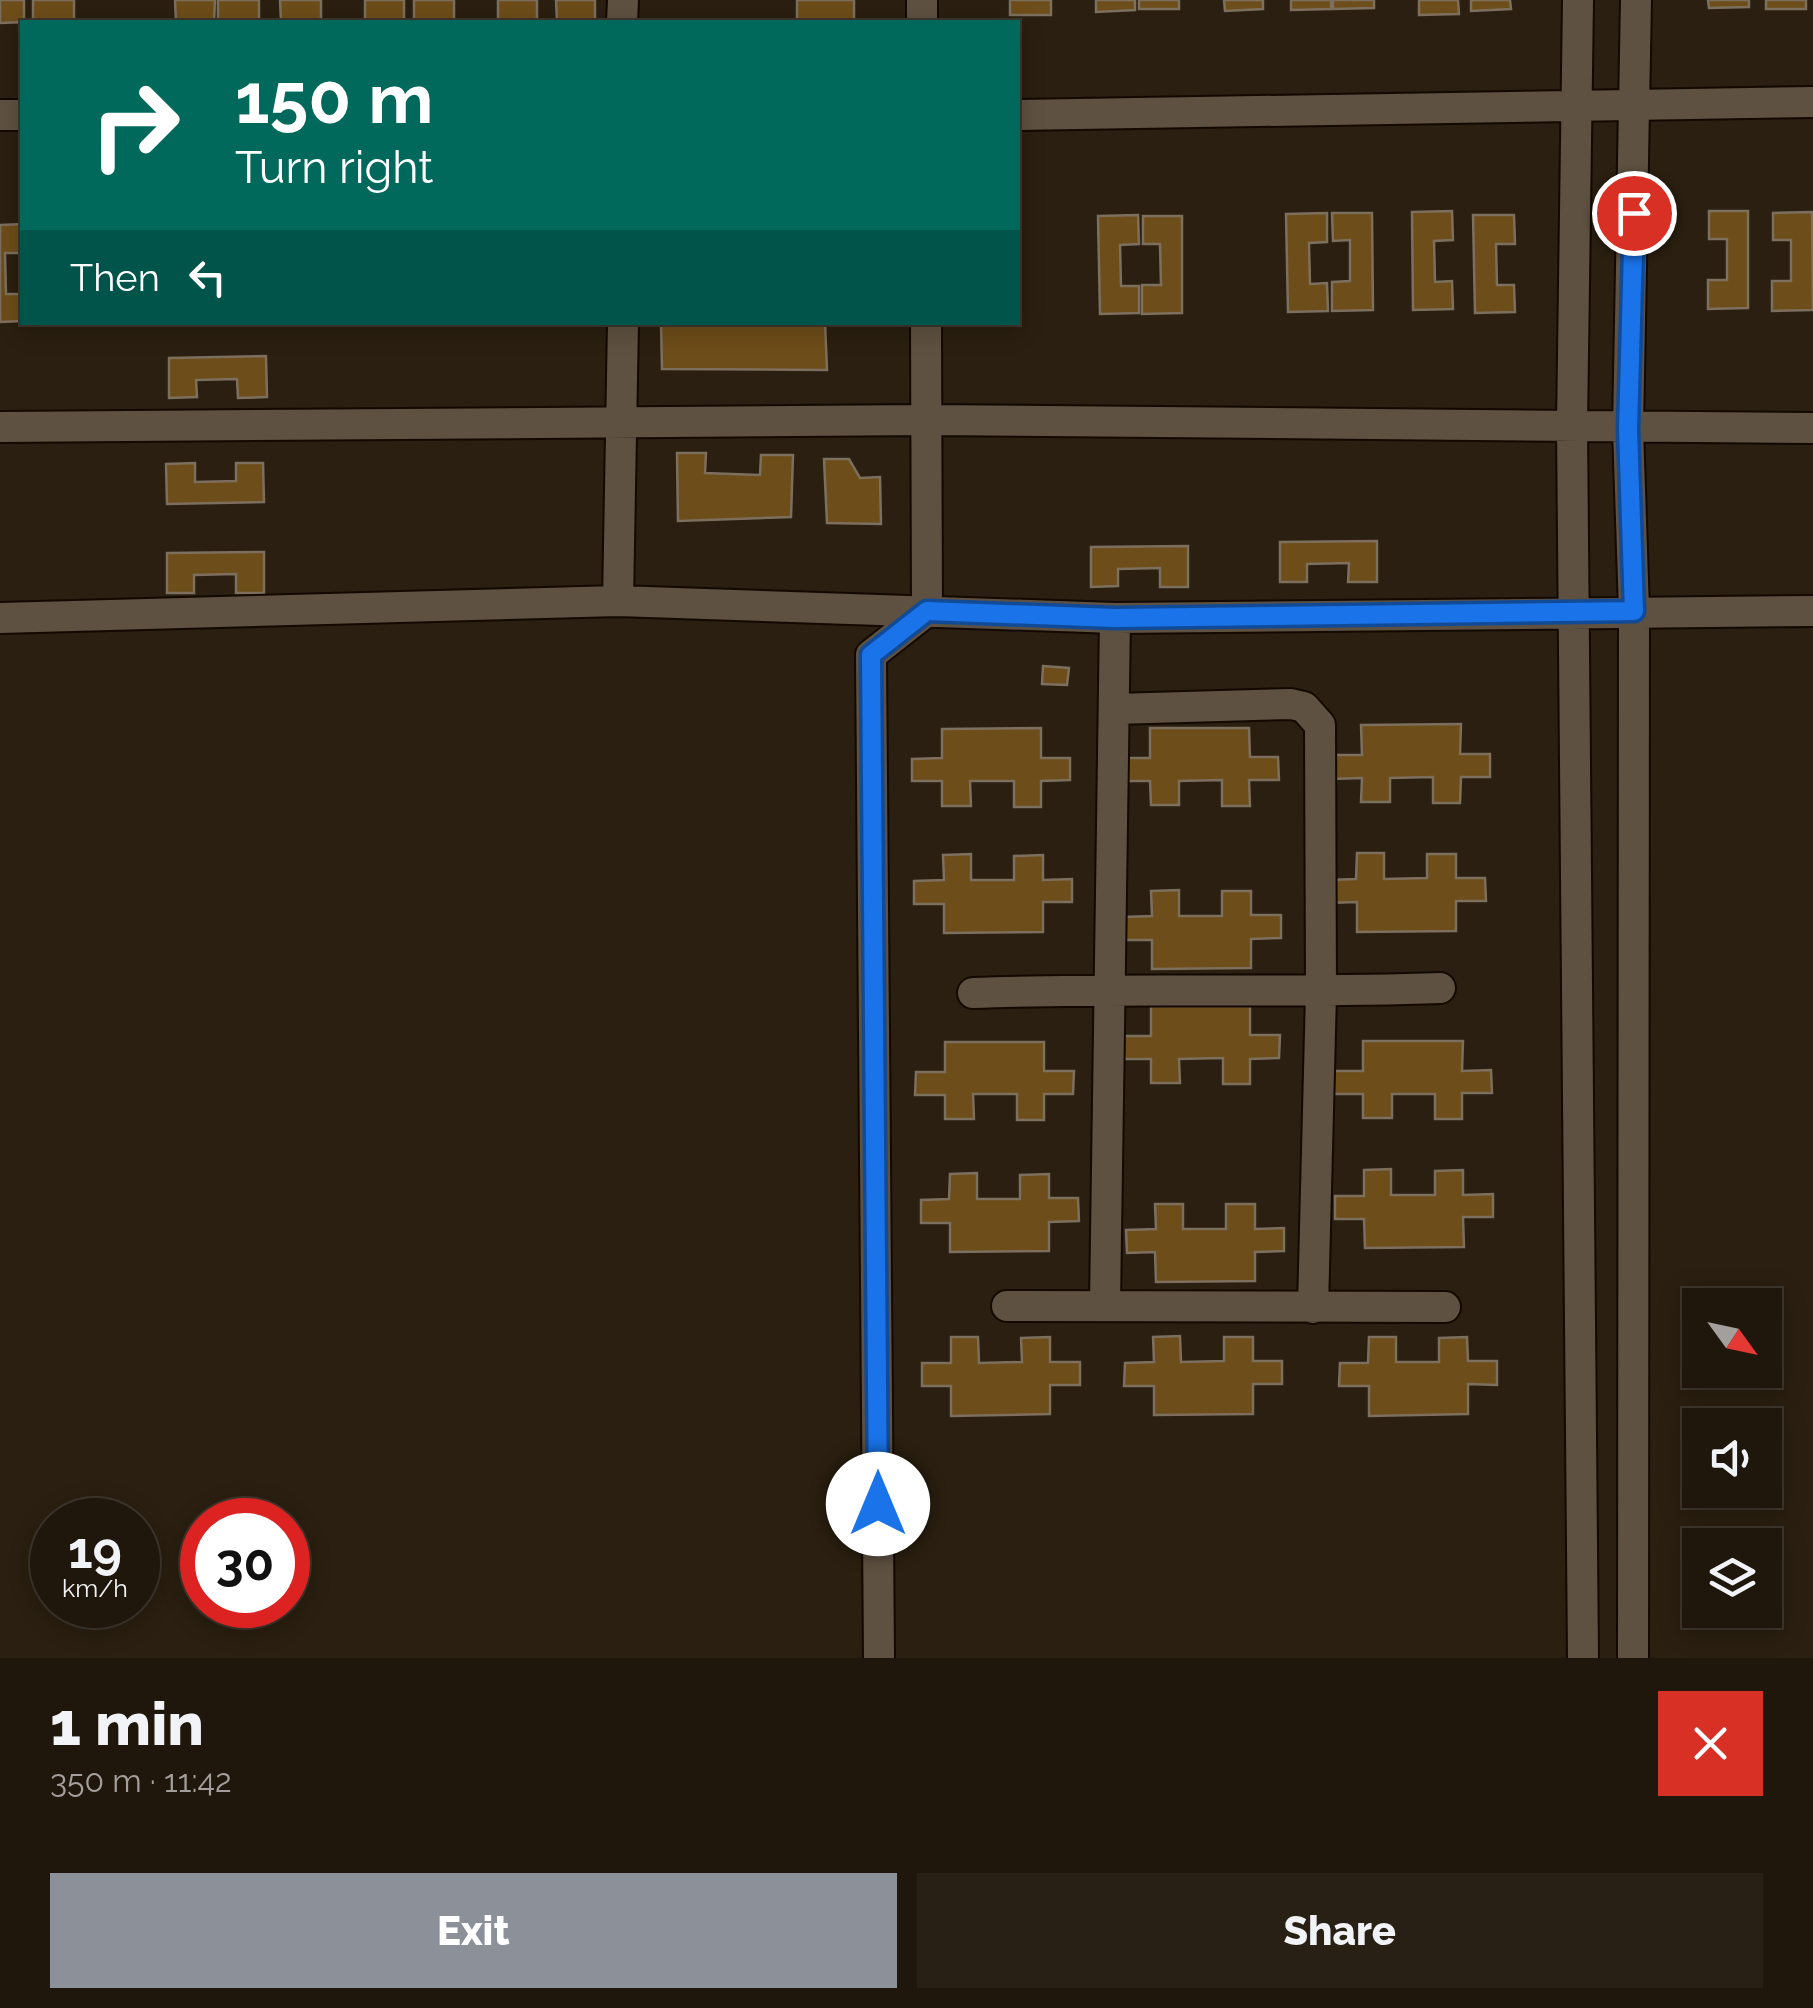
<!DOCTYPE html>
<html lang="en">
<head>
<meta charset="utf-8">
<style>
	body { margin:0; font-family:Raleway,sans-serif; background:#282015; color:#f1f3f6; height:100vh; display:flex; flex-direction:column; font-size:38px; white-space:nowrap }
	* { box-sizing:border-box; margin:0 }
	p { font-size:32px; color:#a29f9d }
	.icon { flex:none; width:55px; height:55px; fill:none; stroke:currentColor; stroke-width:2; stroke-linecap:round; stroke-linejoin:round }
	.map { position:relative; height:1658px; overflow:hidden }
	.panel { display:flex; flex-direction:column; background:#20170c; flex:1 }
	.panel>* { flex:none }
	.banner { position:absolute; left:20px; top:20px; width:1000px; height:305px; border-radius:0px; box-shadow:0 5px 25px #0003,0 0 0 2px #3d362d; background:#00695c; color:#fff; overflow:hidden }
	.needle { width:65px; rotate:123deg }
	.tools { position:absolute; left:1682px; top:1288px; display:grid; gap:20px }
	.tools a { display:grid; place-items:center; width:100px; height:100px; border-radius:0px; background:#20170c; box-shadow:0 5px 25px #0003,0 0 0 2px #3d362d; font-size:50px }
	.speed { position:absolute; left:30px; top:1498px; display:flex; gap:20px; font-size:50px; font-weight:700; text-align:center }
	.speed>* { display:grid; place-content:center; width:130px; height:130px; border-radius:50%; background:#20170c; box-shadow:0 5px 25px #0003,0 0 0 2px #3d362d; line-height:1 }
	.speed small { font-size:25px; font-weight:400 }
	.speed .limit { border:15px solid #d22; background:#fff; color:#111 }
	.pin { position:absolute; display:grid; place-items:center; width:85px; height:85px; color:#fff; margin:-42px; border:5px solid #fff; border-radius:50%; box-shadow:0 2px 10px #0007 }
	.me { position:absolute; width:110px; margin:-55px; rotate:0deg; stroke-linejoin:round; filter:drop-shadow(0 0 8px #0008) }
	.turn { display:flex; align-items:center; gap:35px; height:210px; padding:0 50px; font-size:45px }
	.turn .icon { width:130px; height:130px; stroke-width:2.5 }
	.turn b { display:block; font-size:70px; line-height:85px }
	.then { display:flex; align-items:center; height:95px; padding:0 50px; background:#0003; gap:20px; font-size:38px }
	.round { display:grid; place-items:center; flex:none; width:105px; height:105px; border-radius:0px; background:#282015 }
	.head { display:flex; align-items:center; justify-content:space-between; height:170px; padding:0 50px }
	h1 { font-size:60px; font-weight:800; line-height:75px }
	.action { display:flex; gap:20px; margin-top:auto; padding:20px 50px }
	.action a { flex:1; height:115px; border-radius:0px; background:#8c9099; color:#fff; font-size:40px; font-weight:800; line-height:115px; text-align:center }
	.action a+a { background:#282015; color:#f1f3f6 }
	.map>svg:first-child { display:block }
</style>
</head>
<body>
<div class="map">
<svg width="1813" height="1658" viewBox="0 0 1813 1658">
	<rect width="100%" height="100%" fill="#2a1f10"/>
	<!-- building -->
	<path fill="#6d4d19" stroke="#7d6f5e" stroke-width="2.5" d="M 0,0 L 24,0 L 24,22 L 0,23 Z
		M 33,0 L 74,0 L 74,21 L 33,22 Z
		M 175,0 L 215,0 L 214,22 L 176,22 Z
		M 218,0 L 259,0 L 259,22 L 218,22 Z
		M 280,0 L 321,0 L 321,21 L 281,22 Z
		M 365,0 L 404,0 L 404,20 L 365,21 Z
		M 414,0 L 454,0 L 454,22 L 414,22 Z
		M 498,0 L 537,0 L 537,22 L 498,22 Z
		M 556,0 L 595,0 L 595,21 L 557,22 Z
		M 797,0 L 854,0 L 854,22 L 797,22 Z
		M 1010,0 L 1051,0 L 1051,15 L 1010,15 Z
		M 1096,0 L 1135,0 L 1135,10 L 1096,12 Z
		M 1139,0 L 1179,0 L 1179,9 L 1139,9 Z
		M 1224,0 L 1263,0 L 1263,9 L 1225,11 Z
		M 1291,0 L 1331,0 L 1331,9 L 1291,10 Z
		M 1333,0 L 1374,0 L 1374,8 L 1333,9 Z
		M 1419,0 L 1458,0 L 1459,14 L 1419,15 Z
		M 1471,0 L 1510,0 L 1511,9 L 1471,11 Z
		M 1708,0 L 1749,0 L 1749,7 L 1709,8 Z
		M 1766,0 L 1806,0 L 1806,9 L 1766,9 Z
		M 1452,211 L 1453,240 L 1434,241 L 1435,282 L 1452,281 L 1453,309 L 1413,310 L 1412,212 Z
		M 1709,211 L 1748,211 L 1748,308 L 1708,309 L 1708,280 L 1727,280 L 1727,239 L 1709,239 Z
		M 1812,212 L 1813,310 L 1772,311 L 1772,281 L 1791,281 L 1791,240 L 1773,240 L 1773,213 Z
		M 1327,213 L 1327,242 L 1309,243 L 1310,284 L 1327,283 L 1328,311 L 1288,312 L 1286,214 Z
		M 1332,213 L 1372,213 L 1373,310 L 1332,311 L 1332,282 L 1350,281 L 1350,240 L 1333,241 Z
		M 1138,215 L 1139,244 L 1120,245 L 1121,286 L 1139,286 L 1139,313 L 1100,314 L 1098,216 Z
		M 1473,215 L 1514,215 L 1515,244 L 1496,244 L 1497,285 L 1514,285 L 1515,312 L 1475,313 Z
		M 1143,216 L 1182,216 L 1182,313 L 1142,314 L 1142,285 L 1161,285 L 1160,244 L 1143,244 Z
		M 22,224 L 22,253 L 5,253 L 6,294 L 22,294 L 22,321 L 0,322 L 0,225 Z
		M 661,322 L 825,322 L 827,370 L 662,369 Z
		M 266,356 L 267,397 L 238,398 L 237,379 L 196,380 L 197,397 L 169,398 L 169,358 Z
		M 677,453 L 706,453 L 705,473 L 760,475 L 761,455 L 793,455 L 791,517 L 678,521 Z
		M 824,459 L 849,459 L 860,478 L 880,477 L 881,524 L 827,523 Z
		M 195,463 L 195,482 L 236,481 L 236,463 L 263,463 L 264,502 L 167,504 L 166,464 Z
		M 1377,541 L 1377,582 L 1348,582 L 1349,563 L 1307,564 L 1307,582 L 1280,582 L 1280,542 Z
		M 1188,546 L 1188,587 L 1160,587 L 1160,568 L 1118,569 L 1118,586 L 1091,587 L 1091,547 Z
		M 264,552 L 264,593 L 236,593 L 236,574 L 194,575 L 194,593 L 167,593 L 167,553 Z
		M 1043,666 L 1069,668 L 1067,685 L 1042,684 Z
		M 1461,724 L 1460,754 L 1490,754 L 1490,777 L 1461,777 L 1460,803 L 1433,803 L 1433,777 L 1390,778 L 1390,802 L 1361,802 L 1362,778 L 1332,779 L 1332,755 L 1362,755 L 1361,725 Z
		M 1041,728 L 1041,758 L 1070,758 L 1070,780 L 1041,781 L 1041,807 L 1014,807 L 1014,781 L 970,781 L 971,806 L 942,806 L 942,781 L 912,781 L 912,759 L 942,758 L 942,729 Z
		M 1150,728 L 1249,728 L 1250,757 L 1278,757 L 1279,780 L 1249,780 L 1250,806 L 1222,806 L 1222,780 L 1179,781 L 1179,805 L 1151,805 L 1150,781 L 1121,781 L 1121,758 L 1150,758 Z
		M 1357,853 L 1384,853 L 1384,879 L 1427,878 L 1427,854 L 1456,854 L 1456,878 L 1485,878 L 1486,901 L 1456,901 L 1456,931 L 1357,932 L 1357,902 L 1328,903 L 1327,880 L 1356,879 Z
		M 971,854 L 971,880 L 1014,880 L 1014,856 L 1043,855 L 1043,880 L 1072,879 L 1072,902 L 1043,902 L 1043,932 L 944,933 L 944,904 L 914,904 L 914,881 L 944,880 L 943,855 Z
		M 1179,890 L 1179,916 L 1222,916 L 1222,891 L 1251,891 L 1251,915 L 1281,915 L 1281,938 L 1251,939 L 1251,968 L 1152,969 L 1152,940 L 1123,940 L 1123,917 L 1152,916 L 1151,891 Z
		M 1151,1006 L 1250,1006 L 1250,1035 L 1280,1035 L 1279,1058 L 1250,1059 L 1250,1084 L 1223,1084 L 1223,1058 L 1179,1059 L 1180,1083 L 1151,1083 L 1151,1059 L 1122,1059 L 1122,1036 L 1151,1036 Z
		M 1363,1041 L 1463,1041 L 1462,1071 L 1491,1070 L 1492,1093 L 1462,1093 L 1462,1119 L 1435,1119 L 1435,1094 L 1392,1094 L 1392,1118 L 1363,1118 L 1363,1094 L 1334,1094 L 1333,1071 L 1363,1071 Z
		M 945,1042 L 1044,1042 L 1044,1071 L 1074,1071 L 1073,1094 L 1044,1094 L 1044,1120 L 1017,1120 L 1017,1094 L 973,1094 L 974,1119 L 945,1119 L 945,1095 L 915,1095 L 916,1072 L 945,1072 Z
		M 1391,1169 L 1391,1195 L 1435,1195 L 1435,1171 L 1463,1170 L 1463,1195 L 1493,1194 L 1493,1217 L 1463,1217 L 1464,1247 L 1365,1248 L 1364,1219 L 1335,1219 L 1335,1196 L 1364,1196 L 1364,1170 Z
		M 977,1173 L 977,1199 L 1020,1199 L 1020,1175 L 1049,1174 L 1049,1198 L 1078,1198 L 1079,1221 L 1049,1222 L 1049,1251 L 950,1252 L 950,1223 L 921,1223 L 921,1200 L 949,1199 L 950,1174 Z
		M 1155,1204 L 1183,1204 L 1183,1229 L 1226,1229 L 1226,1204 L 1255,1204 L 1255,1229 L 1284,1228 L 1284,1251 L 1255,1252 L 1255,1281 L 1156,1282 L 1155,1252 L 1127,1253 L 1126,1230 L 1156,1229 Z
		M 1180,1336 L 1181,1362 L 1224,1361 L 1224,1337 L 1253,1337 L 1253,1361 L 1282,1361 L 1282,1384 L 1253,1384 L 1253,1414 L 1154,1415 L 1154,1386 L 1124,1386 L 1125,1363 L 1154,1362 L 1153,1337 Z
		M 951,1337 L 978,1337 L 979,1363 L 1022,1362 L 1021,1338 L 1050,1337 L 1050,1362 L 1080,1362 L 1080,1385 L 1050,1385 L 1050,1414 L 951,1416 L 951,1386 L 922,1386 L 922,1363 L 951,1363 Z
		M 1369,1337 L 1396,1337 L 1396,1362 L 1439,1362 L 1439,1338 L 1467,1337 L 1468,1361 L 1497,1361 L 1497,1385 L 1468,1384 L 1468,1414 L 1369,1416 L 1369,1386 L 1339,1386 L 1340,1363 L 1368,1363 Z"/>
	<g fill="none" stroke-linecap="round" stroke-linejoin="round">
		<!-- minor casing -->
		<g stroke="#130900" stroke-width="34">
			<path id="minor" d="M 922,0 L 922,22
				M 1578,0 L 1572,426 L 1583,1658
				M 622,22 L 623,0
				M 0,115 L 22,115
				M 1018,115 L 1813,102
				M 0,427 L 927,420 L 1813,428
				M 618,601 L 623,322
				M 0,618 L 618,601 L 1115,618 L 1813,611
				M 1115,709 L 1291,704 L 1304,707 L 1320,725 L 1321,993 L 1313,1308
				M 973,993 C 1129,987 1284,994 1440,988
				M 1105,1305 L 1115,618
				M 1007,1306 L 1445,1307
				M 879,1658 L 871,655 L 927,611 L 926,322
				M 1633,1658 L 1634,611 L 1628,429 L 1636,0"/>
		</g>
		<!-- minor -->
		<use href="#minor" stroke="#5e5141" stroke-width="30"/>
	</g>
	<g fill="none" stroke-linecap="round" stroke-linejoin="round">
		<!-- route casing -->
		<g stroke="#114b97" stroke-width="25">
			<path id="route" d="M 878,1504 L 871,655 L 927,611 L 1115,618 L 1634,611 L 1628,429 L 1634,213"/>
		</g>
		<!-- route -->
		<use href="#route" stroke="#1a73e8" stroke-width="18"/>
	</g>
</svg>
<div class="tools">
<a><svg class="needle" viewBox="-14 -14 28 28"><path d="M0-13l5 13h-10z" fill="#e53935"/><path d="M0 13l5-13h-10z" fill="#a29f9d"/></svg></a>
<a><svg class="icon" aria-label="sound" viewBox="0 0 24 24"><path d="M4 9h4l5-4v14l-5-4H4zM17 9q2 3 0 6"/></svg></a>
<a><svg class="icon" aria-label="layers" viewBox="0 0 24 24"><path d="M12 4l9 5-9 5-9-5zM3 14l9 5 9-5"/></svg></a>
</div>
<div class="speed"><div>19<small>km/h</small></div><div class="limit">30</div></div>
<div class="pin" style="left:1634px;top:213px;background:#d93025"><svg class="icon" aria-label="arrive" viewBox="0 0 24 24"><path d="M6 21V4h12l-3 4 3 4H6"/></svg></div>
<svg class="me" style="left:878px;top:1504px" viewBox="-20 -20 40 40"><circle r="19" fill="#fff"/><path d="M0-13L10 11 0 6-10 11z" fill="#1a73e8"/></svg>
<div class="banner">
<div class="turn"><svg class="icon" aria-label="right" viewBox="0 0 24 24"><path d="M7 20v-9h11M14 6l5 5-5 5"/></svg><div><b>150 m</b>Turn right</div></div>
<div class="then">Then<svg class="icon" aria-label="left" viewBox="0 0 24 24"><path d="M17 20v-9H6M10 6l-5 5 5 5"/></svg></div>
</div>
</div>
<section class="panel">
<div class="head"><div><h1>1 min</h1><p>350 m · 11:42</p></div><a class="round" style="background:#d93025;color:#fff"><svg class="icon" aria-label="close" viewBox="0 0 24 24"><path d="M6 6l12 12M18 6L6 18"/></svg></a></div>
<div class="action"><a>Exit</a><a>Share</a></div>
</section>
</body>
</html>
